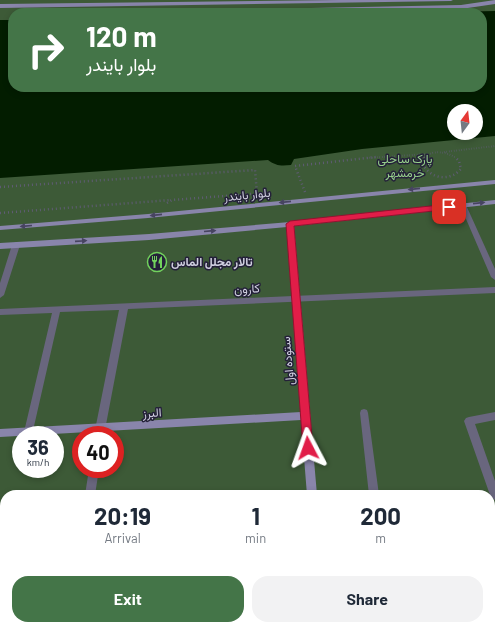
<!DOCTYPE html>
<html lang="en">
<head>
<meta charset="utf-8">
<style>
	body { margin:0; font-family:Barlow,Vazirmatn,sans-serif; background:#f2f2f3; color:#1f2937; height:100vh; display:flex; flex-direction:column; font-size:15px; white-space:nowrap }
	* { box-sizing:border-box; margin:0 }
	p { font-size:13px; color:#747a83 }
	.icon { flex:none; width:22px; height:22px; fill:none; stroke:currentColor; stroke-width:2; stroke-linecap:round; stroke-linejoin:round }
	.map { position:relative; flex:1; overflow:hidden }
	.panel { position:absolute; left:0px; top:490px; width:495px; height:140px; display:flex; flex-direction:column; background:#fff; border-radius:16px 16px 0 0; box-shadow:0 2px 6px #0003 }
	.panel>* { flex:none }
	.banner { position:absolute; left:8px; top:8px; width:479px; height:84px; border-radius:16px; box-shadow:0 2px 6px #0003; background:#447548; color:#fff; overflow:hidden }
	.needle { width:26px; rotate:15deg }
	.controls { position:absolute; left:447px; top:104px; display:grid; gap:8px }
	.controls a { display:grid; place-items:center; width:36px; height:36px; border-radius:50%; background:#fff; box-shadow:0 2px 6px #0003; font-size:20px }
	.speed { position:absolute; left:12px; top:426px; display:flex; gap:8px; font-size:20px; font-weight:700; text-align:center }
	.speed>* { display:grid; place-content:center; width:52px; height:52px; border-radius:50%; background:#fff; box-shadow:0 2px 6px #0003; line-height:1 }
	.speed small { font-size:10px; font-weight:400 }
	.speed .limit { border:6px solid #d22; background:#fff; color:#111 }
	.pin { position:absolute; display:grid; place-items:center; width:34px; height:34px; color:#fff; margin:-17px; border-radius:8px; box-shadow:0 2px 6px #0006 }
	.me { position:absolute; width:44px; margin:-22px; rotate:356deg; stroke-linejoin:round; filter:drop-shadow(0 0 3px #0008) }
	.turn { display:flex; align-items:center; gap:14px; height:84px; padding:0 12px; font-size:18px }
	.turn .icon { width:52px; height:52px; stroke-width:2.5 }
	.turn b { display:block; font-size:28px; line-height:34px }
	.eta { display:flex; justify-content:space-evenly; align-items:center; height:68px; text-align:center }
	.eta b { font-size:24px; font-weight:700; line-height:28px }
	.primary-button { display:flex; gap:8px; margin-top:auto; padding:8px 12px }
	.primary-button a { flex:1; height:46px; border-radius:16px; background:#447548; color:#fff; font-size:16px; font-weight:700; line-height:46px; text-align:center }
	.primary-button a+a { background:#f2f2f3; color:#1f2937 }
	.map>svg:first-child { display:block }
</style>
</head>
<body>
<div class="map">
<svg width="495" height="630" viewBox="0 0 495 630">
	<rect width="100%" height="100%" fill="#2e2a44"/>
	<!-- green -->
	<path fill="#3d5a37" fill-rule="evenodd" d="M 0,0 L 495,0 L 495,630 L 0,630 ZM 13,13 L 482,13 L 482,87 L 13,87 ZM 454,111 L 476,111 L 476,133 L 454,133 ZM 21,435 L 55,435 L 55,469 L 21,469 ZM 81,435 L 115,435 L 115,469 L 81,469 ZM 5,495 L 490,495 L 490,625 L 5,625 Z"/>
	<!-- water -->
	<path fill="#031d00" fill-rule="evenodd" d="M 495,11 L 495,136 L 362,149 L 294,159 L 291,165 C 281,166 276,166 268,160 L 0,178 L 0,20 L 13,20 L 13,87 L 482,87 L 482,13 L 403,13 ZM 454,111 L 476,111 L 476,133 L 454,133 Z"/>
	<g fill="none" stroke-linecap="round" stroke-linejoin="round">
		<!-- path-far1 -->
		<path stroke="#5f5c74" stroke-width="2" stroke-dasharray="0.5 2" stroke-linecap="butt" d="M 444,152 L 495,146
			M 367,158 L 428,154
			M 424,158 C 432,149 447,152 456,158"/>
		<!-- path -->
		<path stroke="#5f5c74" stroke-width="2.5" stroke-dasharray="1 3" stroke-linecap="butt" d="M 425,157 L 422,161 C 425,174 441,181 453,175 C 456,174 459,171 461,169 L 459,161 L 455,157
			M 0,187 L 255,170 L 257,194
			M 305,192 L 295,166 L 376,157
			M 167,203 L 172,200 L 251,194
			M 0,213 L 171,200"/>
		<!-- street -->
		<path fill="#69667e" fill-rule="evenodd" d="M 461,203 L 463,203 L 466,205 L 495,269 L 495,280 L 491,277 L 460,205 Z
			M 16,242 L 20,245 L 4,295 L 0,298 L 0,283 L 12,245 Z
			M 495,287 L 495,293 L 128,309 L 104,435 L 94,435 L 119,310 L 60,312 L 32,435 L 26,435 L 24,432 L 52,313 L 0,315 L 0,309 Z
			M 364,409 L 367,410 L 368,413 L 379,495 L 369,495 L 360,413 L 361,410 Z
			M 495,412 L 495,420 L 475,424 L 495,481 L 495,500 L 492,498 L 490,495 L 464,421 L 466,418 L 469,417 Z
			M 89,469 L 99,469 L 95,495 L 85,495 Z
			M 495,520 L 495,531 L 490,533 L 490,522 Z
			M 66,625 L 76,625 L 77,630 L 65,630 Z
			M 435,625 L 446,625 L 449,630 L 437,630 Z"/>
		<!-- secondary -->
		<path fill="#8985ab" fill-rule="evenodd" d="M 338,0 L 453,0 L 451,1 L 0,8 L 0,4 Z
			M 495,0 L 495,4 L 461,9 L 261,13 L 258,11 L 261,9 L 461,5 Z
			M 495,180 L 495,184 L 148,218 L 0,230 L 0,226 L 148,214 Z
			M 495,200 L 495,204 L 294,226 L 317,495 L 307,495 L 301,420 L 0,437 L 0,429 L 301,412 L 287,227 L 149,240 L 0,249 L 0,243 L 149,234 L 290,222 Z
			M 327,625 L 337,625 L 339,630 L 327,630 Z"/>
	</g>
	<!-- one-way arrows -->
	<defs><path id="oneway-solid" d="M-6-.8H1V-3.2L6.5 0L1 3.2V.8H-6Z"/></defs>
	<g fill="#474461">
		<use href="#oneway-solid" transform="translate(414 189) rotate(174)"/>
		<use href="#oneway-solid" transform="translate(285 202) rotate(174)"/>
		<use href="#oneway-solid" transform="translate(479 203) rotate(-6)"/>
		<use href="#oneway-solid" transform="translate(156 215) rotate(174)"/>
		<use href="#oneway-solid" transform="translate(26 226) rotate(175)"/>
		<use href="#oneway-solid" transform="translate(210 231) rotate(-5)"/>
		<use href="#oneway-solid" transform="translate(81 241) rotate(-4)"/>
	</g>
	<!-- route -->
	<path fill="#e11d48" stroke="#92132f" d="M 449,204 L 453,207 L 452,209 L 294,226 L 313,448 L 312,451 L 308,452 L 304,451 L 303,448 L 286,224 L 290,221 Z"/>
	<!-- icons -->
	<defs>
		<g id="restaurant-ring" transform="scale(1)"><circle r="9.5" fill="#242139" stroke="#72d25d" stroke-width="1.5"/><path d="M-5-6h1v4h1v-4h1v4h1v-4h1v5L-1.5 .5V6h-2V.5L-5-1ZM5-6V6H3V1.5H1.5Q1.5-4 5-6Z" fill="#72d25d"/></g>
	</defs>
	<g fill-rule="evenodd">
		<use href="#restaurant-ring" x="157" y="262"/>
	</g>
	<g text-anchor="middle" stroke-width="3" stroke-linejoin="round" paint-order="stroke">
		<!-- park labels -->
		<g font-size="12" fill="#97d08b" stroke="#242139">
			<text x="405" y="163">پارک ساحلی<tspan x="405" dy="14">خرمشهر</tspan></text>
		</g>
		<!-- street labels -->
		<g font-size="12" fill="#d0cfe0" stroke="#242139">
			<text transform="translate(247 195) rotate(-6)" y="4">بلوار بایندر</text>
			<text transform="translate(247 289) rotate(-3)" y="4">کارون</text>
			<text transform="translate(288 361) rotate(-95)" y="4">ستوده اول</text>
			<text transform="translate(152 413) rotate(-4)" y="4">البرز</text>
		</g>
		<!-- poi labels -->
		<g font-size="12" font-weight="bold" fill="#d0cfe0" stroke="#242139" text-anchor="start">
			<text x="171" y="266">تالار مجلل الماس</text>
		</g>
	</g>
</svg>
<div class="controls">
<a><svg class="needle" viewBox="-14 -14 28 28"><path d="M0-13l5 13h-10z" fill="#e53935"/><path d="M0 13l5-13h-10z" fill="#747a83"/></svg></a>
</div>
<div class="speed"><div>36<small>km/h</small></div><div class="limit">40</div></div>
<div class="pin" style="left:449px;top:207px;background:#d93025"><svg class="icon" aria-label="arrive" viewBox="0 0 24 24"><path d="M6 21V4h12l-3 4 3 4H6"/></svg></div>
<svg class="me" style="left:308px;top:448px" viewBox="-20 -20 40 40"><path d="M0-17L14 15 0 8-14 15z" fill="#e11d48" stroke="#fff" stroke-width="4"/></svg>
<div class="banner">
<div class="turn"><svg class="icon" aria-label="right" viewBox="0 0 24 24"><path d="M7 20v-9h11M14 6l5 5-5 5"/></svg><div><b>120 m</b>بلوار بایندر</div></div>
</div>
<section class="panel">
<div class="eta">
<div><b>20:19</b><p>Arrival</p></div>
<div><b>1</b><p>min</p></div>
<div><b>200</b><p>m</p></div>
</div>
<div class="primary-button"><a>Exit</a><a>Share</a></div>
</section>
</div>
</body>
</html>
